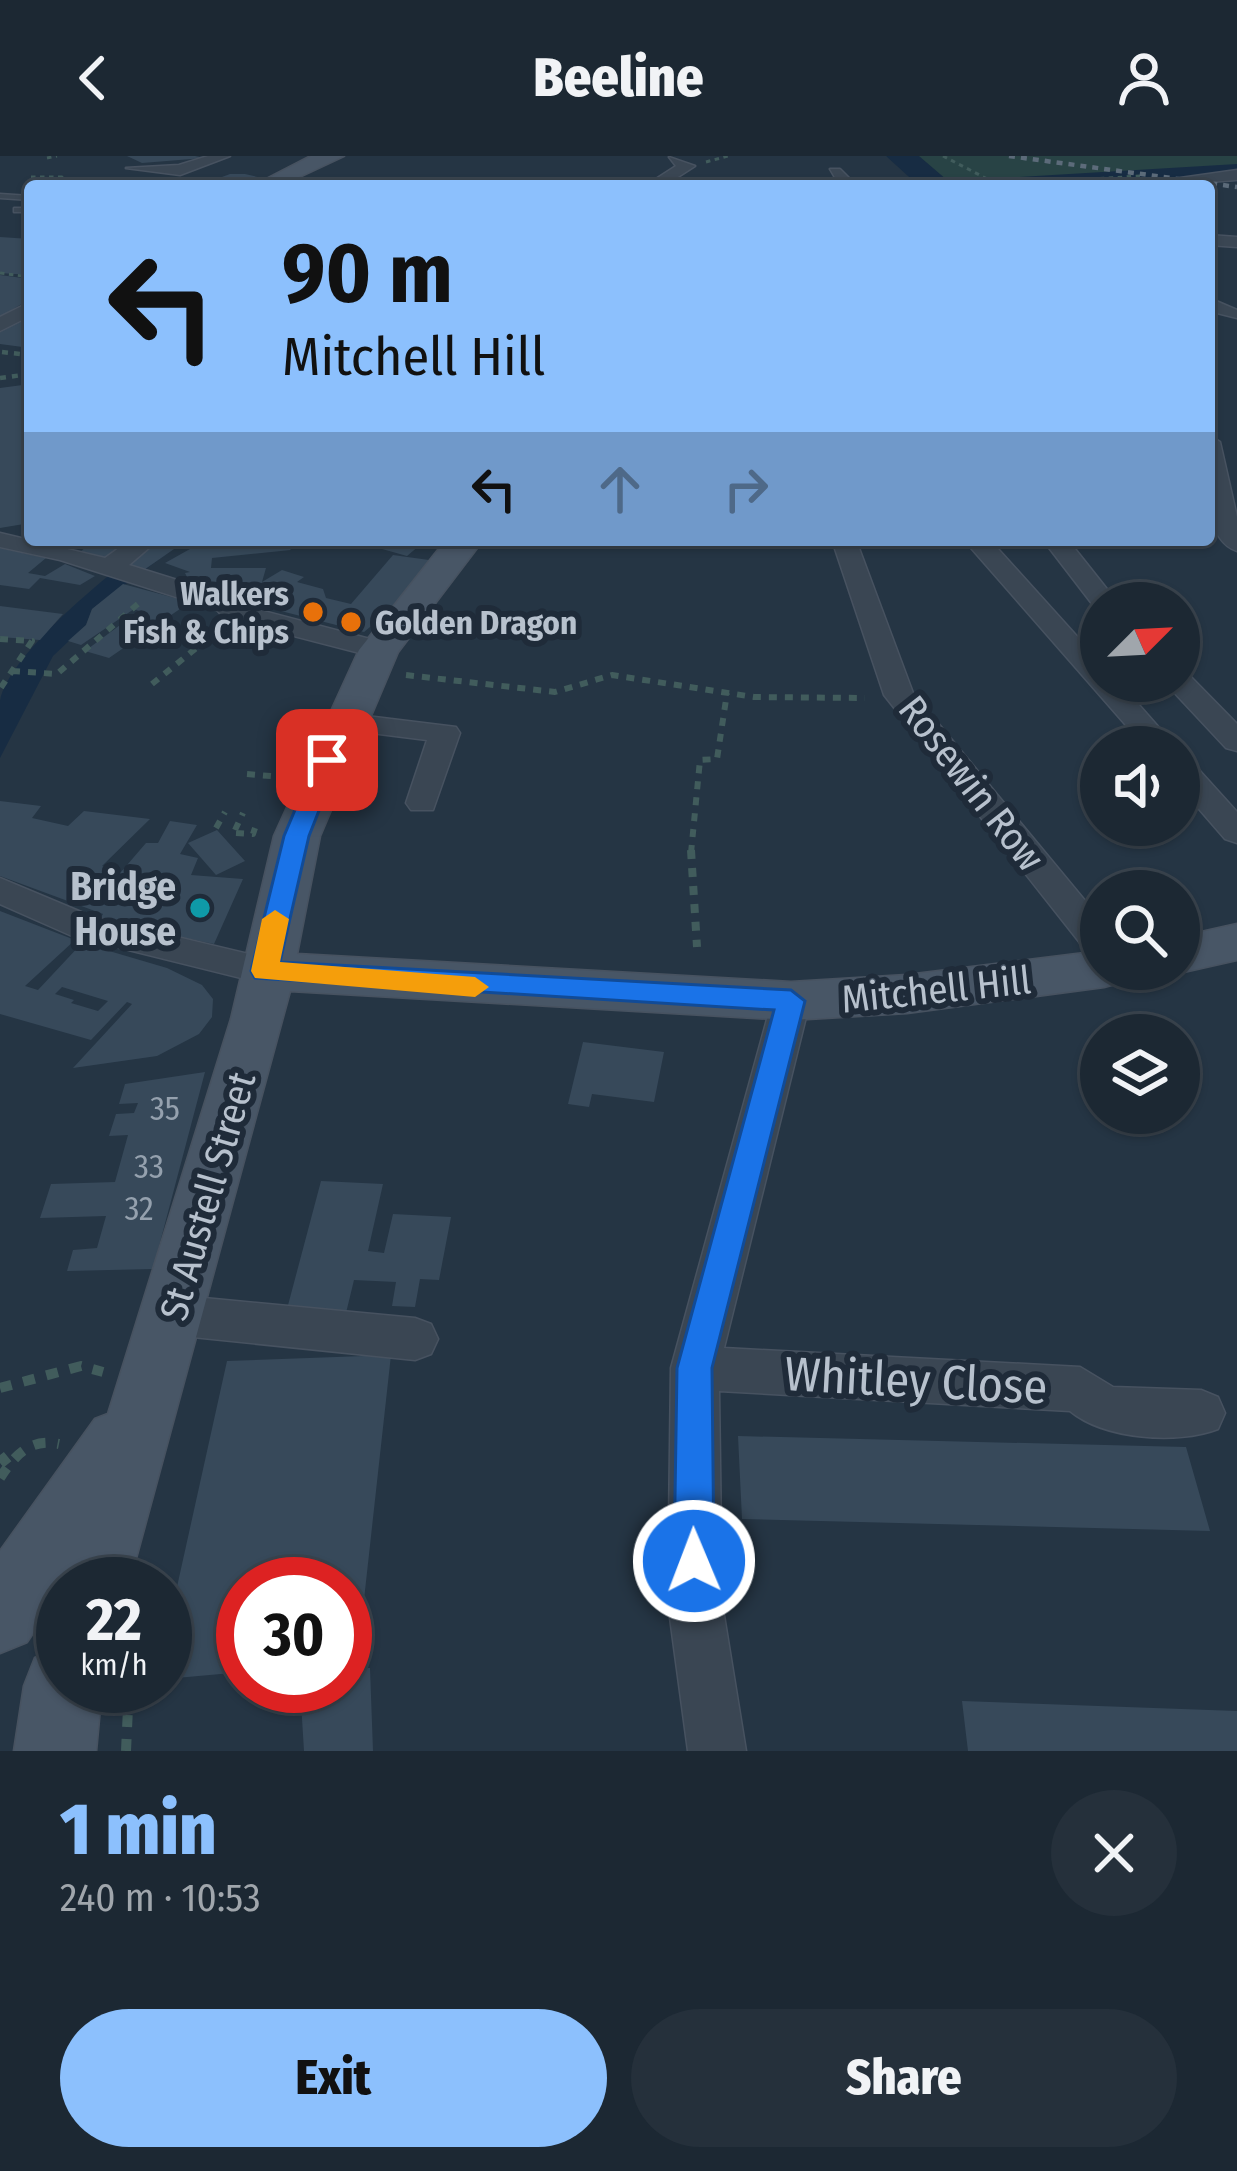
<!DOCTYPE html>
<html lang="en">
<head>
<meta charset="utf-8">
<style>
	body { margin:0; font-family:"Fira Sans Condensed",sans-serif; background:#25303b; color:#f1f3f6; height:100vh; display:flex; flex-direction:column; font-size:45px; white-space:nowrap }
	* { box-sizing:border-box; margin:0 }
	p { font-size:39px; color:#a0a6ac }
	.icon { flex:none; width:66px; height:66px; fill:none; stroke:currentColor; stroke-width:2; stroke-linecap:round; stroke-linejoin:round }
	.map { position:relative; height:1595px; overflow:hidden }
	.sheet { display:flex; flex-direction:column; background:#1c2833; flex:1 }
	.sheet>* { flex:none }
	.guide { position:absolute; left:24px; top:24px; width:1191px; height:366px; border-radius:12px; box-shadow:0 3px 9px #0004,0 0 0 3px #3a444e; background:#8cc0fd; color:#111; overflow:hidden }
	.needle { width:78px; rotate:66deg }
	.buttons { position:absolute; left:1080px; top:426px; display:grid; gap:24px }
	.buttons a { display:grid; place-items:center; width:120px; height:120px; border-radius:50%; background:#1c2833; box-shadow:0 3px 9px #0004,0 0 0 3px #3a444e; font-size:60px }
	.speed { position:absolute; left:36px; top:1401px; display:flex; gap:24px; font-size:60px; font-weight:700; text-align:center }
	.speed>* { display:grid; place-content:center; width:156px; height:156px; border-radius:50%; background:#1c2833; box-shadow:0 3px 9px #0004,0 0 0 3px #3a444e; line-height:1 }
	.speed small { font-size:30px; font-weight:400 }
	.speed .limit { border:18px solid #d22; background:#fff; color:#111 }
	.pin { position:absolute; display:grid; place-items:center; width:102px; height:102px; color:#fff; margin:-51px; border-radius:24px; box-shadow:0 6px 18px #0006 }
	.me { position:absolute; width:132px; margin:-66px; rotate:359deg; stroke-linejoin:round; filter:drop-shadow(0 0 9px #0008) }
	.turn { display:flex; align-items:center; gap:42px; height:252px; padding:0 60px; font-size:54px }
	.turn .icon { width:156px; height:156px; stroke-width:2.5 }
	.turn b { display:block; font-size:84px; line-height:102px }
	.lanes { display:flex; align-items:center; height:114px; padding:0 60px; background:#0003; justify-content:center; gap:60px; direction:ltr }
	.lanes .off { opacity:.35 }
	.round { display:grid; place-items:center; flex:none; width:126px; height:126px; border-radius:63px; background:#25303b }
	.headline { display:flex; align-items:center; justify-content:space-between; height:204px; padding:0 60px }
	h1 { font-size:72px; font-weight:800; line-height:90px; color:#8cc0fd }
	.cta { display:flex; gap:24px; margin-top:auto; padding:24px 60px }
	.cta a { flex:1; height:138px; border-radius:72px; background:#8cc0fd; color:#111; font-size:48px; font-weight:800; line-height:138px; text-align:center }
	.cta a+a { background:#25303b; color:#f1f3f6 }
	header { display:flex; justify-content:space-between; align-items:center; height:156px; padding:0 60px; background:#1c2833; font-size:54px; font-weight:800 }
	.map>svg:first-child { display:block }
</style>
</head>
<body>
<header><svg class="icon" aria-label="back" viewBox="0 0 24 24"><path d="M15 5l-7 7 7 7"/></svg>Beeline<svg class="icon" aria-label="person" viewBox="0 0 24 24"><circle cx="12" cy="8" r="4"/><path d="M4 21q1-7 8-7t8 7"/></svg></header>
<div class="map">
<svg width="1237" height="1595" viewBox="0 0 1237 1595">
	<rect width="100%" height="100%" fill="#253544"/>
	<!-- green -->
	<path fill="#284345" d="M 886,0 L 1237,0 L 1237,17 L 1093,30 L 856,28 L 915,22 Z"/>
	<!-- water -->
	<path fill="#172c43" d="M 156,384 L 185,384 L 92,453 L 86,469 L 53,500 L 0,602 C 0,584 0,563 0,545 C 8,498 116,411 156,384 Z"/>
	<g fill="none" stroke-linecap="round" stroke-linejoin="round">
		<!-- river -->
		<path fill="#172c43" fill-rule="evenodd" d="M 886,0 L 919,0 L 954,30 L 919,30 Z
			M 1237,8 L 1237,26 L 1003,30 L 1019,21 Z"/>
	</g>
	<!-- building -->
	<path fill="#37495a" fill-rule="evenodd" d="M 127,0 L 195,0 L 204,2 L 142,7 Z
		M 230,18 L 245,18 L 266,23 L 248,30 L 206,27 L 233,23 L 222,21 Z
		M 0,81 L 30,83 L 30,119 L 0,117 Z
		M 0,119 L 30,123 L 30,143 L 0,161 Z
		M 30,161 L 30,192 L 0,188 L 0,176 Z
		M 30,228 L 30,367 L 0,372 L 0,232 Z
		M 94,384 L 138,384 L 113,405 L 80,396 Z
		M 153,384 L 187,384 L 144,414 L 119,408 Z
		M 206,384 L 282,384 L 291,394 L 212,402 L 211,412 L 266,412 L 262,426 L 282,414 L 304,421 L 297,426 L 323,433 L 326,442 L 351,448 L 393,399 L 429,404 L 388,456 L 364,476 L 193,433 L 185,417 L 190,416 L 165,407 Z
		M 350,384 L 426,384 L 407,400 Z
		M 0,392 L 46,402 L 28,417 L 45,420 L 65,408 L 95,420 L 80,429 L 40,422 L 29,433 L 0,429 Z
		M 123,428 L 190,446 L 109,502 L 85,495 L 139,455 L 134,453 L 81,489 L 68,485 L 86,469 L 92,453 Z
		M 0,450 L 63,458 L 40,484 L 0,481 Z
		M 0,645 L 41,650 L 32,662 L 68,670 L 84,655 L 150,663 L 102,710 L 121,716 L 146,687 L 158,687 L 170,665 L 197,669 L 180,698 L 198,702 L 191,719 L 243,723 L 214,788 L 99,764 L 103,758 L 0,720 Z
		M 217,674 L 245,705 L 216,719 L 188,687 Z
		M 0,755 L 75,784 L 25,830 L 38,834 L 82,787 L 167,812 L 202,829 L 213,843 L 212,861 L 199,878 L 157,900 L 73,912 L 132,848 L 127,846 L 91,884 L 0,858 ZM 62,831 L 108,845 L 98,855 L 71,847 L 74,844 L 55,838 Z
		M 583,886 L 664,896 L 654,946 L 592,938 L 589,951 L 568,948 Z
		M 205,916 L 153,1113 L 67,1115 L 73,1094 L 97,1092 L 106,1060 L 40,1062 L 51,1028 L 115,1026 L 128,979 L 109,980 L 116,958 L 134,957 L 138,947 L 119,948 L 125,928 Z
		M 321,1025 L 383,1028 L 368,1095 L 384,1097 L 393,1058 L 451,1061 L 439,1124 L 420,1123 L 415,1151 L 392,1150 L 396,1126 L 354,1124 L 346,1157 L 287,1153 Z
		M 391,1199 L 357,1507 L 345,1508 L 345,1428 L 243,1428 L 243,1516 L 165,1523 L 165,1485 L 227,1205 Z
		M 738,1280 L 1186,1291 L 1210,1375 L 742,1363 Z
		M 345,1512 L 370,1512 L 373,1595 L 304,1595 L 300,1530 L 345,1530 Z
		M 962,1545 L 1237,1555 L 1237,1595 L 968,1595 Z"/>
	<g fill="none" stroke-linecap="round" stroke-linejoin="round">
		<!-- lane casing -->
		<g stroke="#475260" stroke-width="3">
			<path id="lane" d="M 0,38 L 30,40 L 30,44 L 0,42 Z
				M 14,52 L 30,52 L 30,56 L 14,56 Z"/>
		</g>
		<!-- street casing -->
		<g stroke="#475260" stroke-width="3">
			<path id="street" d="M 208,0 L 230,0 L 180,19 L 126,12 L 179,9 Z
				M 669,1 L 695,10 L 664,30 L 645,30 L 676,10 Z
				M 830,13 L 840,13 L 857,30 L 840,30 Z
				M 1237,14 L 1237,24 L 1151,30 L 1159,25 Z
				M 1209,79 L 1237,81 L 1237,91 L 1209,89 Z
				M 1209,142 L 1237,154 L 1237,162 L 1209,155 Z
				M 30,146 L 30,160 L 0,175 L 0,161 Z
				M 1209,279 L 1220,286 L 1237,361 L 1237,395 C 1199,383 1209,310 1209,279 Z
				M 0,377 L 105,402 L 130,384 L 158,384 L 129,409 L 235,442 L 244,450 L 389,488 L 393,494 L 379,502 L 224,462 L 217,454 L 60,404 L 0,391 Z
				M 832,384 L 856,384 L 913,537 L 1101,764 L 1101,801 L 1088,797 L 884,539 Z
				M 964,384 L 990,384 L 1101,507 L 1101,525 L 1118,525 L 1176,591 L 1145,591 Z
				M 1043,384 L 1068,384 L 1118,447 L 1096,453 Z
				M 1179,516 L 1189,519 L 1237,568 L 1237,595 L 1226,592 L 1169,531 L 1165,525 L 1179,525 Z
				M 342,557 L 456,571 L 460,577 L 433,654 L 411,654 L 406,647 L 427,584 L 331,572 L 327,566 Z
				M 1179,602 L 1190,604 L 1237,656 L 1237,687 L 1225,683 L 1179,630 Z
				M 0,722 L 93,761 L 265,802 L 278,806 L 283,815 L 278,824 L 265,828 L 72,780 L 0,748 Z
				M 791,831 L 804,835 L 810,845 L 724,1192 L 1080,1211 L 1113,1231 L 1201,1234 L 1218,1241 L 1225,1257 L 1218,1273 C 1177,1289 1104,1283 1070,1255 L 719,1235 L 722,1447 L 746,1595 L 688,1595 L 668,1447 L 671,1212 L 772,845 L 778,835 Z
				M 173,1139 L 415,1162 L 431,1168 L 438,1183 L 431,1198 L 415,1204 L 173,1179 L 157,1173 L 150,1159 L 157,1145 Z"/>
		</g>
		<!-- secondary casing -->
		<g stroke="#475260" stroke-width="3">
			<path id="secondary" d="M 311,0 L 344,0 L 280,30 L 253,30 Z
				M 446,384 L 483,384 L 398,496 L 320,680 L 297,798 L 791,826 L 907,819 L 1101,795 L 1101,813 L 1130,813 L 1122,826 L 1104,831 L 907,857 L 791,864 L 290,835 L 129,1428 L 63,1428 L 63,1448 L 59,1438 L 27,1486 L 0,1497 L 0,1395 L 95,1263 L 108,1258 L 231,863 L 274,680 L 359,494 Z
				M 1237,768 L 1237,804 L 1179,817 L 1165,813 L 1179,813 L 1179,781 Z
				M 63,1491 L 63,1530 L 102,1530 L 96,1595 L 14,1595 L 24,1530 L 35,1502 Z"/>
		</g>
		<!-- path-far4 -->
		<path stroke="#415c5c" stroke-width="3" stroke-dasharray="4.5 4.5" stroke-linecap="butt" d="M 943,0 L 995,27
			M 47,2 L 57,0
			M 706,6 L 728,0
			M 31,21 L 62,21 L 52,30
			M 983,30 L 1140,20
			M 0,117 L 30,121"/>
		<!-- path-far3 -->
		<path stroke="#415c5c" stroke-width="4.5" stroke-dasharray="6 6" stroke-linecap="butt" d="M 2,196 L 30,199
			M 0,222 L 30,218"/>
		<!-- path-far2 -->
		<path stroke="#415c5c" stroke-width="6" stroke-dasharray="8 8" stroke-linecap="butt" d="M 0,483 L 32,485 L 0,533
			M 12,515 L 57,518 L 140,446
			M 406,519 L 555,536 L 612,519 L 754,541 L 865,542
			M 152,528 L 216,476
			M 247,618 L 281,621
			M 216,672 L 225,656
			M 235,674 L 243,657
			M 236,677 L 253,678 L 255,672
			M 691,697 L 700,604 L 717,603 L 727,537"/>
		<!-- path-far1 -->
		<path stroke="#415c5c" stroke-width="8" stroke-dasharray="9 9" stroke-linecap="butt" d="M 691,694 L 697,791"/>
		<!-- path -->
		<path stroke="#415c5c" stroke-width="10" stroke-dasharray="12 12" stroke-linecap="butt" d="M 0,1232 L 81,1210 L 103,1216
			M 0,1299 L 8,1309
			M 0,1322 C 15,1299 30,1282 59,1288
			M 126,1595 L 129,1530"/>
		<!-- lane -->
		<use href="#lane" fill="#3a4653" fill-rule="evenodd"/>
		<!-- street -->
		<use href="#street" fill="#3a4653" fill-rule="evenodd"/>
		<!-- secondary -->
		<use href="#secondary" fill="#485666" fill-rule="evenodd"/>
		<!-- rail -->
		<path stroke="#5c6b7a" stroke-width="4.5" stroke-dasharray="6 6" stroke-linecap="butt" d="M 1009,0 L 1237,31"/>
	</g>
	<!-- route -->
	<path fill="#1a73e8" stroke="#114b97" stroke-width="3" d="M 327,597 L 339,604 L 309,680 L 280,806 L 791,834 L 805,845 L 712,1212 L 714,1405 L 708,1419 L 694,1425 L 680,1419 L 674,1405 L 677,1212 L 774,854 L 255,822 L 251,815 L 284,680 L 316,604 Z"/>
	<!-- slow -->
	<path fill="#f59e0b" d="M 275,754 L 289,763 L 280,806 L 475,821 L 489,831 L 475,841 L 255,822 L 251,815 L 262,763 Z"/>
	<!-- markers -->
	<g fill="#e8710a" stroke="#1f2b39" stroke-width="4.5">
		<circle cx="313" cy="456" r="12"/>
		<circle cx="351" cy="466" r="12"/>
	</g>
	<circle fill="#0f9aa8" stroke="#1f2b39" stroke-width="4.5" cx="200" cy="752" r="12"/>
	<g text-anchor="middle" stroke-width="12" stroke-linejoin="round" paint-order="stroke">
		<!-- far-poi labels -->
		<g font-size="33" font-weight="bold" fill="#b7c1cd" stroke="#1f2b39" text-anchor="end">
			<text x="289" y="449">Walkers<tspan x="289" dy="38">Fish &amp; Chips</tspan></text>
			<text x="375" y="478" text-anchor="start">Golden Dragon</text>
		</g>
		<!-- number labels -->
		<g font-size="33" fill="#95a1ae">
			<text x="165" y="964">35</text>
			<text x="149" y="1022">33</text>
			<text x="139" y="1064">32</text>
		</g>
		<!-- street labels -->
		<g font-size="39" fill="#b7c1cd" stroke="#1f2b39">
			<text transform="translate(972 627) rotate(52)" y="14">Rosewin Row</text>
			<text transform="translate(936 833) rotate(-6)" y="14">Mitchell Hill</text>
			<text transform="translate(207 1040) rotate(-74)" y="14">St Austell Street</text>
		</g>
		<!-- poi labels -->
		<g font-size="39" font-weight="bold" fill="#b7c1cd" stroke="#1f2b39" text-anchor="end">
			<text x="176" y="744">Bridge<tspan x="176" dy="45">House</tspan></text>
		</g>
		<!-- near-street labels -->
		<g font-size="48" fill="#b7c1cd" stroke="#1f2b39">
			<text transform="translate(916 1224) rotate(3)" y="17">Whitley Close</text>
		</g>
	</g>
</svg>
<div class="buttons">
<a><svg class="needle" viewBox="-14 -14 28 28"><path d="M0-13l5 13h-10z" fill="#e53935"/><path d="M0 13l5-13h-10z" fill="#a0a6ac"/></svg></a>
<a><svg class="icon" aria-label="sound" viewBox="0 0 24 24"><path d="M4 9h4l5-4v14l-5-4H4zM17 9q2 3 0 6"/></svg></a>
<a><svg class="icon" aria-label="search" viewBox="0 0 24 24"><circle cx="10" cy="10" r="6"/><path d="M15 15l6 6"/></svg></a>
<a><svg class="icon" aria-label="layers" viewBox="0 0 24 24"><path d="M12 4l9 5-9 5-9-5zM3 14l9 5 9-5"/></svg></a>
</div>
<div class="speed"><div>22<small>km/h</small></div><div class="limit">30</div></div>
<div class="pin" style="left:327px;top:604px;background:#d93025"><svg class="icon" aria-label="arrive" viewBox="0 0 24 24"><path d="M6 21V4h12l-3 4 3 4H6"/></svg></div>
<svg class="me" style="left:694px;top:1405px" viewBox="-20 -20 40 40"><circle r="17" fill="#1a73e8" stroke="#fff" stroke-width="3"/><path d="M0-11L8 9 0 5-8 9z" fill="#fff"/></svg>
<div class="guide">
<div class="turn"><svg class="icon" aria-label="left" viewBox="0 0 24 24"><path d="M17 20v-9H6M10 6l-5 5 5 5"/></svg><div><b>90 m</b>Mitchell Hill</div></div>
<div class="lanes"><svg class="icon" aria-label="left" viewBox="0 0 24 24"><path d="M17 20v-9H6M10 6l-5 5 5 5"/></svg><svg class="icon off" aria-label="ahead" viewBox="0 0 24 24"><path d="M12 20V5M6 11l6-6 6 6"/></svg><svg class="icon off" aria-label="right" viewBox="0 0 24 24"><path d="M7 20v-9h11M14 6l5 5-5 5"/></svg></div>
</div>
</div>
<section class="sheet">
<div class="headline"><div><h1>1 min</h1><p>240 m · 10:53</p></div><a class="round"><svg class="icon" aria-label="close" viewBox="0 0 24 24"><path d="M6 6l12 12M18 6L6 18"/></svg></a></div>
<div class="cta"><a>Exit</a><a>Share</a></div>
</section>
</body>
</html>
